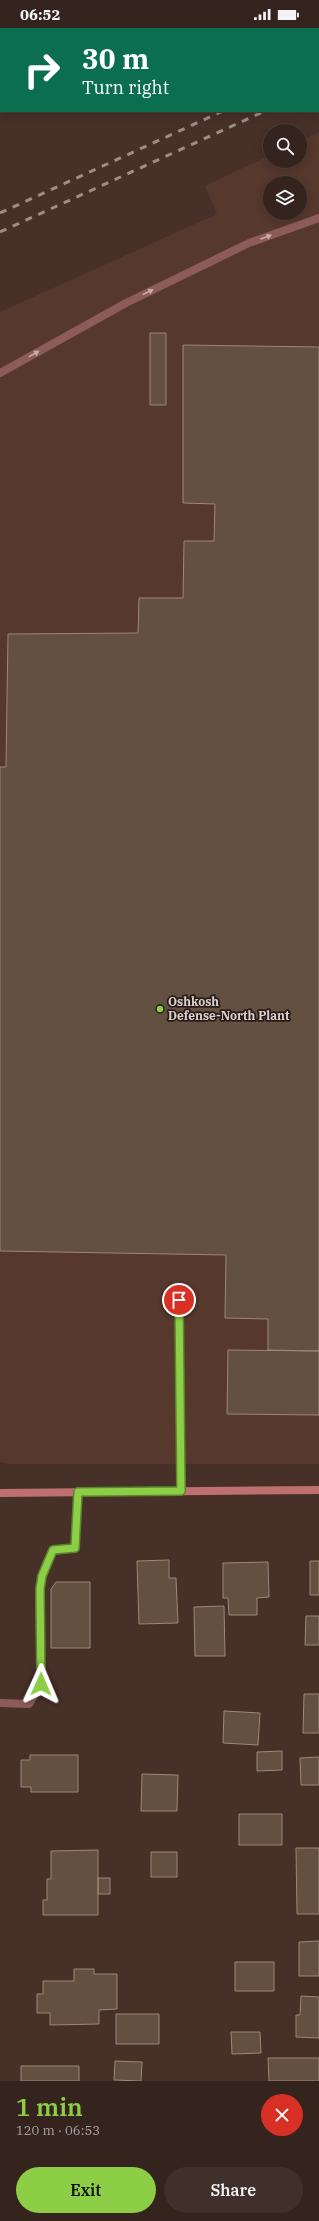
<!DOCTYPE html>
<html lang="en">
<head>
<meta charset="utf-8">
<style>
	body { margin:0; font-family:"IBM Plex Serif",serif; background:#40302b; color:#f1f3f6; height:100vh; display:flex; flex-direction:column; font-size:15px; white-space:nowrap }
	* { box-sizing:border-box; margin:0 }
	p { font-size:13px; color:#aaa4a4 }
	.icon { flex:none; width:22px; height:22px; fill:none; stroke:currentColor; stroke-width:2; stroke-linecap:round; stroke-linejoin:round }
	.map { position:relative; height:2053px; overflow:hidden }
	.drawer { display:flex; flex-direction:column; background:#35241e; flex:1 }
	.drawer>* { flex:none }
	.hud { position:absolute; left:0px; top:0px; width:319px; height:84px; box-shadow:0 2px 10px #0003,0 0 0 1px #4f413c; background:#0b6e4f; color:#fff; overflow:hidden }
	.fabs { position:absolute; left:263px; top:96px; display:grid; gap:8px }
	.fabs a { display:grid; place-items:center; width:44px; height:44px; border-radius:50%; background:#35241e; box-shadow:0 2px 10px #0003,0 0 0 1px #4f413c; font-size:20px }
	.pin { position:absolute; display:grid; place-items:center; width:34px; height:34px; color:#fff; margin:-17px; border:2px solid #fff; border-radius:50%; box-shadow:0 1px 4px #0007 }
	.me { position:absolute; width:44px; margin:-22px; rotate:1deg; stroke-linejoin:round; filter:drop-shadow(0 0 3px #0008) }
	.turn { display:flex; align-items:center; gap:14px; height:84px; padding:0 16px; font-size:18px }
	.turn .icon { width:52px; height:52px; stroke-width:2.5 }
	.turn b { display:block; font-size:28px; line-height:34px }
	.round { display:grid; place-items:center; flex:none; width:42px; height:42px; border-radius:21px; background:#40302b }
	.summary { display:flex; align-items:center; justify-content:space-between; height:68px; padding:0 16px }
	h1 { font-size:24px; font-weight:600; line-height:30px; color:#8cce45 }
	.button { display:flex; gap:8px; margin-top:auto; padding:8px 16px }
	.button a { flex:1; height:46px; border-radius:24px; background:#8cce45; color:#111; font-size:16px; font-weight:600; line-height:46px; text-align:center }
	.button a+a { background:#40302b; color:#f1f3f6 }
	.status { display:flex; justify-content:space-between; align-items:center; height:28px; padding:0 20px; background:#35241e; direction:ltr }
	.status svg { height:11px; fill:currentColor }
	.map>svg:first-child { display:block }
</style>
</head>
<body>
<div class="status"><b>06:52</b><svg viewBox="0 0 49 12"><path d="M0 12V9h3v3zM5 12V6h3v6zM10 12V3h3v9zM15 12V0h3v12zM26 1h20v11H26zM47 4h2v5h-2z"/></svg></div>
<div class="map">
<svg width="319" height="2053" viewBox="0 0 319 2053">
	<rect width="100%" height="100%" fill="#473028"/>
	<!-- built -->
	<path fill="#56382d" fill-rule="evenodd" d="M 0,0 L 177,0 L 1,1 L 0,81 Z
		M 319,104 L 319,1436 L 10,1436 L 0,1434 L 0,284 L 217,186 L 205,158 L 270,127 L 270,133 L 300,133 L 300,113 ZM 270,155 L 300,155 L 300,185 L 270,185 Z"/>
	<!-- green -->
	<path fill="#634f30" d="M 0,0 L 91,0 L 1,1 L 0,42 Z"/>
	<!-- building -->
	<path fill="#645041" stroke="#9d8776" d="M 150,305 L 166,305 L 166,377 L 150,377 Z
		M 183,317 L 319,319 L 319,1323 L 268,1322 L 268,1291 L 225,1290 L 226,1227 L 0,1223 L 0,739 L 6,739 L 8,606 L 138,605 L 139,570 L 183,570 L 184,513 L 214,513 L 215,476 L 183,475 Z
		M 228,1322 L 319,1323 L 319,1387 L 227,1386 Z
		M 169,1532 L 169,1550 L 176,1550 L 178,1595 L 139,1596 L 137,1533 Z
		M 310,1533 L 319,1533 L 319,1567 L 310,1567 Z
		M 268,1534 L 269,1569 L 257,1570 L 257,1587 L 229,1587 L 228,1570 L 223,1570 L 223,1535 Z
		M 56,1554 L 90,1554 L 90,1620 L 51,1620 L 51,1561 Z
		M 224,1578 L 225,1628 L 195,1628 L 194,1579 Z
		M 306,1588 L 319,1588 L 319,1617 L 305,1617 Z
		M 304,1666 L 319,1666 L 319,1705 L 303,1705 Z
		M 224,1683 L 260,1685 L 258,1717 L 223,1715 Z
		M 282,1723 L 282,1742 L 257,1743 L 257,1724 Z
		M 30,1727 L 78,1727 L 78,1764 L 31,1764 L 31,1759 L 21,1759 L 21,1732 L 30,1732 Z
		M 319,1729 L 319,1757 L 301,1757 L 300,1730 Z
		M 142,1746 L 178,1747 L 177,1783 L 141,1783 Z
		M 239,1786 L 282,1786 L 282,1817 L 239,1817 Z
		M 296,1820 L 319,1820 L 319,1886 L 297,1886 Z
		M 98,1822 L 98,1887 L 43,1887 L 43,1872 L 47,1872 L 47,1851 L 51,1851 L 51,1823 Z
		M 151,1824 L 177,1824 L 177,1849 L 151,1849 Z
		M 98,1850 L 110,1850 L 110,1866 L 98,1866 Z
		M 319,1913 L 319,1948 L 299,1948 L 299,1914 Z
		M 235,1934 L 274,1934 L 274,1963 L 235,1963 Z
		M 74,1941 L 94,1941 L 94,1946 L 117,1946 L 117,1981 L 99,1982 L 99,1996 L 50,1997 L 50,1985 L 37,1985 L 37,1966 L 43,1966 L 43,1953 L 74,1953 Z
		M 301,1968 L 319,1969 L 319,2010 L 296,2009 L 296,1987 L 300,1987 Z
		M 116,1986 L 159,1986 L 159,2016 L 116,2016 Z
		M 231,2004 L 260,2004 L 261,2025 L 232,2026 Z
		M 268,2030 L 319,2030 L 319,2053 L 269,2053 Z
		M 115,2033 L 142,2034 L 141,2053 L 114,2052 Z
		M 21,2038 L 79,2038 L 79,2053 L 21,2053 Z"/>
	<g fill="none" stroke-linecap="round" stroke-linejoin="round">
		<!-- lane -->
		<path stroke="#8d5c5a" stroke-width="8" d="M 136,1 L 138,0
			M 0,65 L 1,64
			M 0,345 L 126,275 L 249,215 L 319,190
			M 179,1272 L 181,1463
			M 0,1675 L 29,1676 L 41,1655 L 39,1574 L 42,1548 L 53,1523 L 75,1520 L 78,1464"/>
		<!-- secondary -->
		<path stroke="#bd706d" stroke-width="8" d="M 0,1465 L 319,1462"/>
		<!-- rail -->
		<path stroke="#9e8c86" stroke-width="3" stroke-dasharray="7 7" stroke-linecap="butt" d="M 318,39 L 319,39
			M 318,59 L 319,58
			M 0,185 L 223,83
			M 0,204 L 265,83"/>
	</g>
	<!-- one-way arrows -->
	<defs><path id="oneway-solid" d="M-6-.8H1V-3.2L6.5 0L1 3.2V.8H-6Z"/></defs>
	<g fill="#c6ada9">
		<use href="#oneway-solid" transform="translate(266 209) rotate(-20)"/>
		<use href="#oneway-solid" transform="translate(148 264) rotate(-26)"/>
		<use href="#oneway-solid" transform="translate(34 326) rotate(-29)"/>
	</g>
	<g fill="none" stroke-linecap="round" stroke-linejoin="round">
		<!-- route casing -->
		<g stroke="#5b862d" stroke-width="10">
			<path id="route" d="M 41,1656 L 40,1561 L 42,1548 L 53,1522 L 75,1520 L 78,1464 L 181,1463 L 179,1272"/>
		</g>
		<!-- route -->
		<use href="#route" stroke="#8cce45" stroke-width="7"/>
	</g>
	<!-- markers -->
	<circle fill="#8cce45" stroke="#251b17" stroke-width="1.5" cx="160" cy="981" r="4"/>
	<g text-anchor="middle" stroke-width="3.5" stroke-linejoin="round" paint-order="stroke">
		<!-- poi labels -->
		<g font-size="12" font-weight="bold" fill="#dfd0cb" stroke="#251b17" text-anchor="start">
			<text x="168" y="978">Oshkosh<tspan x="168" dy="14">Defense-North Plant</tspan></text>
		</g>
	</g>
</svg>
<div class="fabs">
<a><svg class="icon" aria-label="search" viewBox="0 0 24 24"><circle cx="10" cy="10" r="6"/><path d="M15 15l6 6"/></svg></a>
<a><svg class="icon" aria-label="layers" viewBox="0 0 24 24"><path d="M12 4l9 5-9 5-9-5zM3 14l9 5 9-5"/></svg></a>
</div>
<div class="pin" style="left:179px;top:1272px;background:#d93025"><svg class="icon" aria-label="arrive" viewBox="0 0 24 24"><path d="M6 21V4h12l-3 4 3 4H6"/></svg></div>
<svg class="me" style="left:41px;top:1656px" viewBox="-20 -20 40 40"><path d="M0-17L14 15 0 8-14 15z" fill="#8cce45" stroke="#fff" stroke-width="4"/></svg>
<div class="hud">
<div class="turn"><svg class="icon" aria-label="right" viewBox="0 0 24 24"><path d="M7 20v-9h11M14 6l5 5-5 5"/></svg><div><b>30 m</b>Turn right</div></div>
</div>
</div>
<section class="drawer">
<div class="summary"><div><h1>1 min</h1><p>120 m · 06:53</p></div><a class="round" style="background:#d93025;color:#fff"><svg class="icon" aria-label="close" viewBox="0 0 24 24"><path d="M6 6l12 12M18 6L6 18"/></svg></a></div>
<div class="button"><a>Exit</a><a>Share</a></div>
</section>
</body>
</html>
